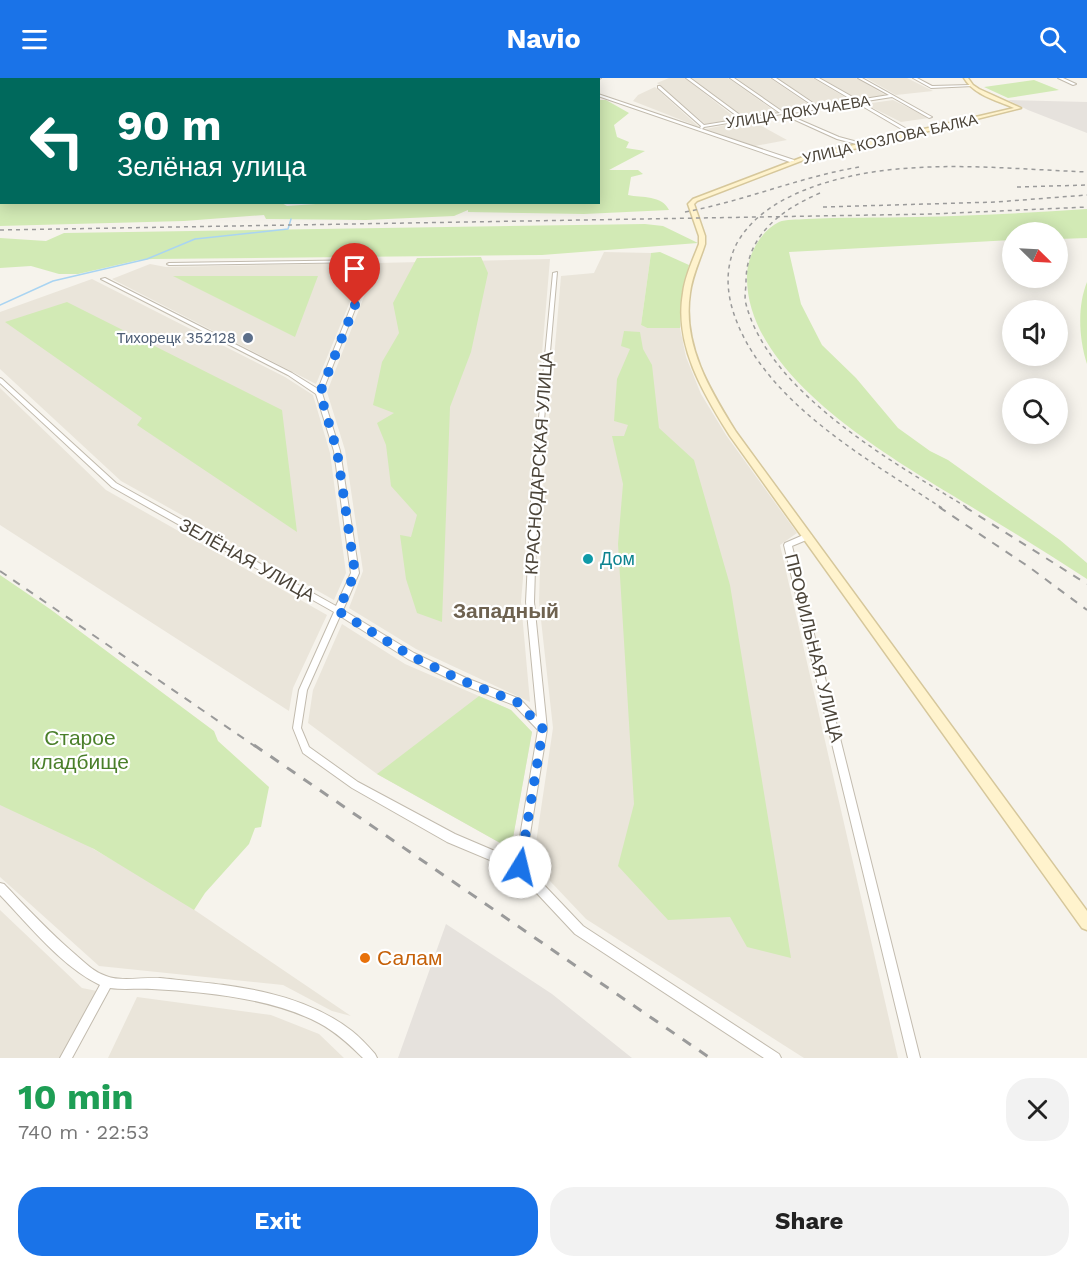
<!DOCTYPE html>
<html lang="en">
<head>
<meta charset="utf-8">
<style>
	body { margin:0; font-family:"Work Sans",sans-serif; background:#f2f2f2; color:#222; height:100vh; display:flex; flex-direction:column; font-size:22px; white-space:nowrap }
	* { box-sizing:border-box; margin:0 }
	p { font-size:20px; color:#767676 }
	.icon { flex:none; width:33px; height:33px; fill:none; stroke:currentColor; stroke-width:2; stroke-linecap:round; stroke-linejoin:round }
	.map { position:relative; height:980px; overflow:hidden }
	.side { display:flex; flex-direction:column; background:#fff; flex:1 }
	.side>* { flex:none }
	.guide { position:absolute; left:0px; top:0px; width:600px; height:126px; box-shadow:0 3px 15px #0003; background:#00695c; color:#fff; overflow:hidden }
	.needle { width:39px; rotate:114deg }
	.controls { position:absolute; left:1002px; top:144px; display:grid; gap:12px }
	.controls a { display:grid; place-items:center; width:66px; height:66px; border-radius:50%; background:#fff; box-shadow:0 3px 15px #0003; font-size:30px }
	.pin { position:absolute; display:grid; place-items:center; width:51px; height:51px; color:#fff; margin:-62px -26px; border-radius:50% 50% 50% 0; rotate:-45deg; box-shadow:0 0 6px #0007 }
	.pin .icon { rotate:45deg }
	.me { position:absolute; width:66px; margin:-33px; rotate:9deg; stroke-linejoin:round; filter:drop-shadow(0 0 4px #0008) }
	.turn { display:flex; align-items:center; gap:21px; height:126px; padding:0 18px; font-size:27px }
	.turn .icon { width:78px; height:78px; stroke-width:2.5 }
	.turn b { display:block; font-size:42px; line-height:51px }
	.round { display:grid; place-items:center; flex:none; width:63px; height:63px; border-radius:24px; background:#f2f2f2 }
	.head { display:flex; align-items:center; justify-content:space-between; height:102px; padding:0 18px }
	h1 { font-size:36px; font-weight:700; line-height:45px; color:#1e9e55 }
	.cta { display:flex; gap:12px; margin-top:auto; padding:12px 18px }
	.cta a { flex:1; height:69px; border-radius:24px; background:#1a73e8; color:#fff; font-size:24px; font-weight:700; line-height:69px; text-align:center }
	.cta a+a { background:#f2f2f2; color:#222 }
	header { display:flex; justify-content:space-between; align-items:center; height:78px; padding:0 18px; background:#1a73e8; color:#fff; font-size:27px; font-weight:700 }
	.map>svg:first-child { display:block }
</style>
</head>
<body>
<header><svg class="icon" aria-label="menu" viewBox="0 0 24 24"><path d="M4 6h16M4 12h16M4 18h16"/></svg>Navio<svg class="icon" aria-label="search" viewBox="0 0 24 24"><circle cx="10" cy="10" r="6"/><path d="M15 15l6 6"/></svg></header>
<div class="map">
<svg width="1087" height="980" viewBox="0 0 1087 980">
	<rect width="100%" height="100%" fill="#f6f3ec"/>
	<!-- residential -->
	<path fill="#eae5da" d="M 669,0 L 685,0 L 737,41 L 705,46 L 657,5 Z
		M 692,0 L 728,0 L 779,36 L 744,40 Z
		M 736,0 L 770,0 L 814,30 L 786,35 Z
		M 777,0 L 813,0 L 853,24 L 821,29 Z
		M 821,0 L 856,0 L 887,18 L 860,23 Z
		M 866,0 L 907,0 L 933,13 L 896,17 Z
		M 655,9 L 699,49 L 633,23 L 638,17 Z
		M 893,22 L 929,40 L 901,44 L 865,26 Z
		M 745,43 L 756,45 L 787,62 L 755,68 L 706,51 Z
		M 604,174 L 651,175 L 641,247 L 647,250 L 680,250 L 686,279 L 701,316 L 726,357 L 797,455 L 780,467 L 898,980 L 804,980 L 586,841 L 533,785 L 553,650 L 539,524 L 542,422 L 561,198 L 594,195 Z
		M 550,181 L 521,524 L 530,624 L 416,571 L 349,530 L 363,493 L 345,372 L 327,314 L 377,185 Z
		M 366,185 L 316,306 L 112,201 L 150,186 L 166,189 Z
		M 92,201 L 285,299 L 313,317 L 330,375 L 346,495 L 334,522 L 121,403 L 0,291 L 0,234 Z
		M 0,310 L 106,412 L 327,537 L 293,610 L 289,633 L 0,447 Z
		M 342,546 L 405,586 L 511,632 L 532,654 L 511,771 L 377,696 L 308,645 L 313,612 Z
		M 0,717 L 168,814 L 351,938 L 332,933 L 283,907 L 99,888 L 0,799 Z
		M 0,832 L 82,910 L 107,915 L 72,980 L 0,980 Z
		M 137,919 L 271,937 L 319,956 L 344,980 L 108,980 Z"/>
	<!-- industrial -->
	<path fill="#e6e2dd" d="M 1008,22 L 1087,24 L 1087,55 L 1028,32 Z
		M 446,846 L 552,916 L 632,980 L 398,980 Z"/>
	<!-- green -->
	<path fill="#d2eab5" d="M 1034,2 L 1059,12 L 1008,20 L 984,9 Z
		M 599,22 L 606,22 L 629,35 L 614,47 L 617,59 L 629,64 L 626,70 L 645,73 L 609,92 L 638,92 L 643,96 L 631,99 L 628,117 C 642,120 662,117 669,132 L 584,136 L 468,134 L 468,132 L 454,138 L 366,142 L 266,141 L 264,137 L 184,143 L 0,148 L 0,120 L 2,124 L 280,124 L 287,128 L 344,124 L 598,124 Z
		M 1087,131 L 1087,160 L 1058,161 L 1058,154 L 1012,154 L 1012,162 L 789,174 L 801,226 L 822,267 L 856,300 L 898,350 L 930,373 L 948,382 L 1060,462 L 1087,485 L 1087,501 C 1050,477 1013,454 975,431 C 900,385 748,302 747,201 C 746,180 759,154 779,144 C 786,141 797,142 806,141 C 842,139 878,140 915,139 C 972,138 1030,135 1087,131 Z
		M 645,146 L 663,148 L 698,165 L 542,177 L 153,181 L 139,182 L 78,196 L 59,196 L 31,188 L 0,190 L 0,160 L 46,163 L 64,155 Z
		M 660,174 L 689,187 L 682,222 L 680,250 L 647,250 L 641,247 L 651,175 Z
		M 481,179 L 488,195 L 471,274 L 450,329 L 442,544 L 417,535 L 406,501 L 400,457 L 411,459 L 417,437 L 391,408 L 386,367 L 377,345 L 394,335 L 373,327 L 382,284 L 399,255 L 393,225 L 417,180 Z
		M 173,198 L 318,198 L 295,259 Z
		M 1087,204 L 1087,286 C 1079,261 1077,229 1087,204 Z
		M 67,224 L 282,332 L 297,454 L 137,347 L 142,340 L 5,244 Z
		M 624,253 L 640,254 L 643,271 L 652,287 L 659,350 L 694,382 L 730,507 L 791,880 L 747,869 L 730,839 L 668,842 L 618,788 L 634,726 L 618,466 L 623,406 L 612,358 L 624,358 L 628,347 L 614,343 L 617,301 L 630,271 L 621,268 Z
		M 0,497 L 50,531 L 214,653 L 218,663 L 269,709 L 261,749 L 255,750 L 249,766 L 205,815 L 194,832 L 94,771 L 0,727 Z
		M 479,618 L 511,632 L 532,654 L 511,771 L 377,696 Z"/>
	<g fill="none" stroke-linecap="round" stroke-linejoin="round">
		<!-- stream -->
		<path stroke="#a9d4f2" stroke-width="1.5" d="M 0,227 L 53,203 L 147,181 L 195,161 L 288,151 L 291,141"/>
		<!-- minor casing -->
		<g stroke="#c2bbae" stroke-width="2">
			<path id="minor" d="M 85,0 L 92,0 L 87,2 L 79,2 Z
				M 284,0 L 288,0 L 289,2 L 286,2 Z
				M 359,0 L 363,0 L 363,2 L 360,2 Z
				M 430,0 L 434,0 L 435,2 L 432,2 Z
				M 597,0 L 601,0 L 598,2 L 595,2 Z
				M 686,0 L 690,0 L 744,40 L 780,35 L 730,0 L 734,0 L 783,34 L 815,29 L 772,0 L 776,0 L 819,29 L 854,23 L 815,0 L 819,0 L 858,22 L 889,17 L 858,0 L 862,0 L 932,39 L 929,40 L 892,19 L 860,24 L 912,54 L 912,56 L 910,56 L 857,25 L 786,36 L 839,59 L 865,66 L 864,68 L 837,61 L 782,36 L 704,49 L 702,51 L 700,50 L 701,48 L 658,10 L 658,8 L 660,8 L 704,47 L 741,41 Z
				M 913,0 L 917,0 L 932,8 L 971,7 L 973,8 L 931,10 Z
				M 1058,0 L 1063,0 L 1076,6 L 1073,7 Z
				M 0,11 L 2,11 L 2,13 L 0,13 Z
				M 0,89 L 2,89 L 2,92 L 0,92 Z
				M 374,182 L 374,183 L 322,315 L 340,373 L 359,495 L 343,532 L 414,575 L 466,600 L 520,621 L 537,639 L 526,524 L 531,422 L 553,195 L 557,194 L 537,422 L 534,524 L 547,651 L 525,787 L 583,848 L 779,976 L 781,980 L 764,980 L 575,856 L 516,793 L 447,764 L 352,710 L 303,675 L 293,650 L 299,612 L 334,534 L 112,409 L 0,305 L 0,300 L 2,301 L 116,405 L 336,528 L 351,495 L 334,373 L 316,316 L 288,297 L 101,201 L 105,200 L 292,295 L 318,311 L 369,184 L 169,187 L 167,186 L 169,185 ZM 340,538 L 408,581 L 460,606 L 514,627 L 538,652 L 516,782 L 455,756 L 358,704 L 309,669 L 301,650 L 307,612 Z
				M 808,455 L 812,458 L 811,460 L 792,468 L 920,980 L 908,980 L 784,467 L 785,465 Z
				M 0,805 L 4,806 C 27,830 50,855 76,877 C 85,885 94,894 106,898 C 121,904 144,899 160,900 C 227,907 298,911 352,953 C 361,960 368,968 375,976 L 377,980 L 363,980 C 350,967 336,954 319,945 C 271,920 206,914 152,911 C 138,910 124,912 110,910 L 72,980 L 60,980 L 100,907 C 62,889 29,847 0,817 Z"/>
		</g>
		<!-- tertiary casing -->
		<g stroke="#c2bbae" stroke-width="2">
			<path id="tertiary" d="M 490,0 L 497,0 L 485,2 Z
				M 598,16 L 794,82 L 794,83 L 790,84 L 598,18 Z
				M 0,19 L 2,19 L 2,21 L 0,21 Z"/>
		</g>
		<!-- secondary casing -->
		<g stroke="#d6c79b" stroke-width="3">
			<path id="secondary" d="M 964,0 L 968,0 L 973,7 L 979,11 L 1021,30 L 864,69 L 814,78 L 697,123 L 694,126 L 705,158 L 705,166 C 700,182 692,198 690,215 C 682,267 710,312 736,354 L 1087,833 L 1087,852 L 1082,850 L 730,358 C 703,315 674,267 683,215 C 685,198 693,182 699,166 L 699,158 L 688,126 L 693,121 L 811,76 L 864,65 L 1014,30 C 996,22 974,17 964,0 Z"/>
		</g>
		<!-- minor -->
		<use href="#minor" fill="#fff" fill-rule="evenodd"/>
		<!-- tertiary -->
		<use href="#tertiary" fill="#fff" fill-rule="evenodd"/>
		<!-- secondary -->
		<use href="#secondary" fill="#fff3cd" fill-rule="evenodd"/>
		<!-- rail-far2 -->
		<path stroke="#9a9a9a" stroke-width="1.5" stroke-dasharray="4 4" stroke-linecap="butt" d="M 1017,109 L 1087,107
			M 820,115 C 781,132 746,157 746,204 C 746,211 744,219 746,226 C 769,315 894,385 968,430
			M 823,129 L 996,124 L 1087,117
			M 685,134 C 744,123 800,99 859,89
			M 0,152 L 933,136 L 1087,129
			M 942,430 C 867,381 755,319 731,226 C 726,205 727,184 737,165 C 760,124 813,106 856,97 C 931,82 1011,91 1087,94"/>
		<!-- rail-far1 -->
		<path stroke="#9a9a9a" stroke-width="2" stroke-dasharray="8 8" stroke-linecap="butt" d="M 939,429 L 1029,489 L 1087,532
			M 965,429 L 1087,506
			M 0,493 L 256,669"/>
		<!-- rail -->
		<path stroke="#9a9a9a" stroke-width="3" stroke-dasharray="10 10" stroke-linecap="butt" d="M 254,667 L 710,980"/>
	</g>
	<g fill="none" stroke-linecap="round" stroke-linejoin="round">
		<!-- route -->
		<path stroke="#1a73e8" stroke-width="10" stroke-dasharray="0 18" d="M 355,227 L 320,315 L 337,373 L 355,495 L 338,533 L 411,578 L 463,603 L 517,624 L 543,651 L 520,789"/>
	</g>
	<!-- markers -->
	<circle fill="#5c6f8a" stroke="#fff" stroke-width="2" cx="248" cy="260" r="6"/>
	<circle fill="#0f9aa8" stroke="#fff" stroke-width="2" cx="588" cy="481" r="6"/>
	<circle fill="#e8710a" stroke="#fff" stroke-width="2" cx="365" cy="880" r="6"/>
	<g text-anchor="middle" stroke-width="4.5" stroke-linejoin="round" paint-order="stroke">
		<!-- far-street labels -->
		<g font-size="15" fill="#4b4439" stroke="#fff">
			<text transform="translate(798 34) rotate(-9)" y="5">УЛИЦА ДОКУЧАЕВА</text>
			<text transform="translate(890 61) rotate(-13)" y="5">УЛИЦА КОЗЛОВА БАЛКА</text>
		</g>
		<!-- far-service labels -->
		<g font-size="15" fill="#4e5e75" stroke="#fff" text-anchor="end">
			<text x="236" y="265">Тихорецк 352128</text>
		</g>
		<!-- street labels -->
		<g font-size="18" fill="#4b4439" stroke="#fff">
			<text transform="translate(539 385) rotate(-86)" y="6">КРАСНОДАРСКАЯ УЛИЦА</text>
			<text transform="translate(247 482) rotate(29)" y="6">ЗЕЛЁНАЯ УЛИЦА</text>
			<text transform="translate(814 570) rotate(76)" y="6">ПРОФИЛЬНАЯ УЛИЦА</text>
		</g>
		<!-- culture labels -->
		<g font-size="18" fill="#0d838f" stroke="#fff" text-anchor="start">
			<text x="600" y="487">Дом</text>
		</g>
		<!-- quarter labels -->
		<g font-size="21" font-weight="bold" fill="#6e6250" stroke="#fff">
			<text x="506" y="540">Западный</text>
		</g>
		<!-- near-park labels -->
		<g font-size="21" fill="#4a7f2a" stroke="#fff">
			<text x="80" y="667">Старое<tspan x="80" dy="24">кладбище</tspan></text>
		</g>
		<!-- near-food labels -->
		<g font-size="21" fill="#c56008" stroke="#fff" text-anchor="start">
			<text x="377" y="887">Салам</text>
		</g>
	</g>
</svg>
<div class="controls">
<a><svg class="needle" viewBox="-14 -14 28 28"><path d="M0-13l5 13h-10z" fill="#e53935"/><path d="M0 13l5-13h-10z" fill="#767676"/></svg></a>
<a><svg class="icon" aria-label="sound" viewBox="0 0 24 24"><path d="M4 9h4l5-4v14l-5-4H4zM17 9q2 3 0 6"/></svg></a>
<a><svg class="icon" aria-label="search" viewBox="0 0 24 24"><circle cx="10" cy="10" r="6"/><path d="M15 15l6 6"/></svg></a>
</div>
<div class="pin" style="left:355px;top:227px;background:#d93025"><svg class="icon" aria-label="arrive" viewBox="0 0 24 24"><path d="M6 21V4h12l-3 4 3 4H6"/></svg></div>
<svg class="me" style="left:520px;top:789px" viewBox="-20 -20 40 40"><circle r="19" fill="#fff"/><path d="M0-13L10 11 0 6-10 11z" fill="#1a73e8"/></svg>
<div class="guide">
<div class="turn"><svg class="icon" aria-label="left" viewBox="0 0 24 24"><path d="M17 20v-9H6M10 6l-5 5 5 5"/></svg><div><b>90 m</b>Зелёная улица</div></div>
</div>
</div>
<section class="side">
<div class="head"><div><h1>10 min</h1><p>740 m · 22:53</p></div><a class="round"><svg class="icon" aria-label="close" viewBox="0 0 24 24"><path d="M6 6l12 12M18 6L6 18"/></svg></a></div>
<div class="cta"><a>Exit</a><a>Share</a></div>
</section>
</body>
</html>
